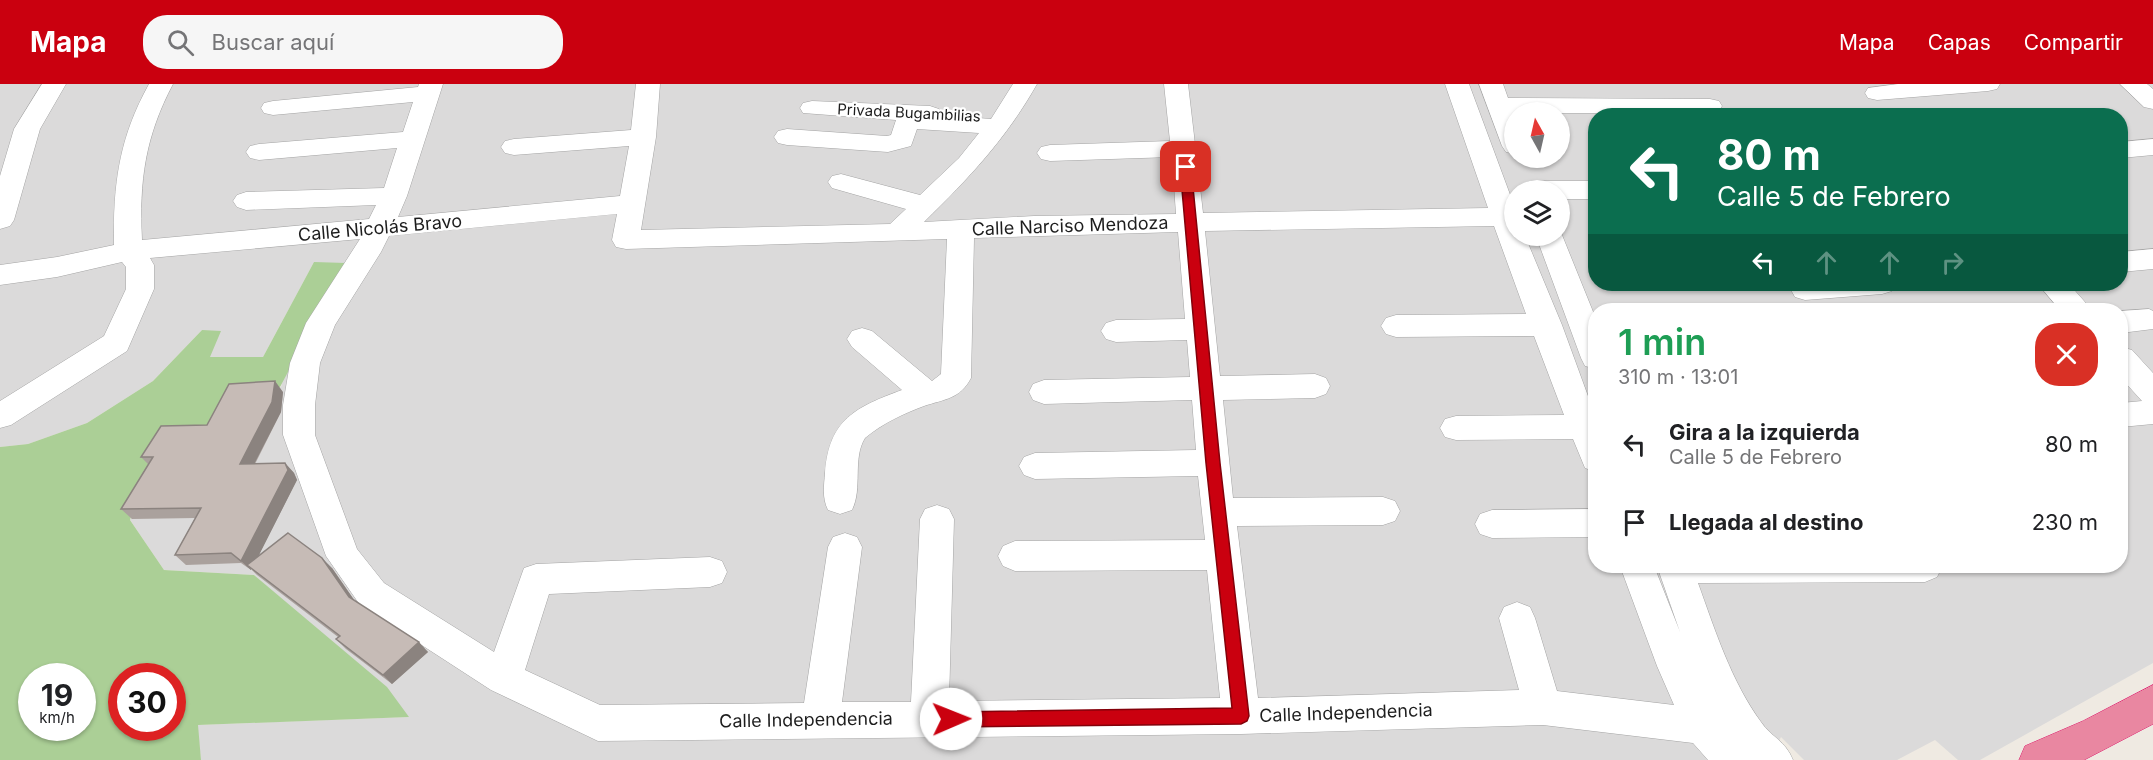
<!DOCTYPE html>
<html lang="es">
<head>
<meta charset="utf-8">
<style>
	body { margin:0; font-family:Inter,sans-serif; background:#f6f6f6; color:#202124; height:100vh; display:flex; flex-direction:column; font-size:22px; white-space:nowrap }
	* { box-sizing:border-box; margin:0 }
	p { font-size:20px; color:#757577 }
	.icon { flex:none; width:33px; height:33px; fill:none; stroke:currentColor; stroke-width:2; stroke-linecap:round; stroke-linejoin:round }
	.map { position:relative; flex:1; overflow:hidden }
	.sheet { position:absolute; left:1588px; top:219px; width:540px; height:270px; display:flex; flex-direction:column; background:#fff; border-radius:24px; box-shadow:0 2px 4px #0004 }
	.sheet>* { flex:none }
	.banner { position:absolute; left:1588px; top:24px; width:540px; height:183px; border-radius:24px; box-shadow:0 2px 4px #0004; background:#0b6e4f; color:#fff; overflow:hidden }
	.needle { width:39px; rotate:352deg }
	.fabs { position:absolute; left:1504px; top:18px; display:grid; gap:12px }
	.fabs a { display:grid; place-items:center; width:66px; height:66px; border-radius:50%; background:#fff; box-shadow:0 2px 4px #0004; font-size:30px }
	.speed { position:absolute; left:18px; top:579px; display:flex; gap:12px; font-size:30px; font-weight:700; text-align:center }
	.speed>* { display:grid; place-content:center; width:78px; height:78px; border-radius:50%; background:#fff; box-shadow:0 2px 4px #0004; line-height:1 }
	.speed small { font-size:15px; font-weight:400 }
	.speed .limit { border:9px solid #d22; background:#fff; color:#111 }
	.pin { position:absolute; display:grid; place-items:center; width:51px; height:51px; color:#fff; margin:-26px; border-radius:12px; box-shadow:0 3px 9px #0006 }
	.me { position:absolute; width:66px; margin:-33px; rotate:89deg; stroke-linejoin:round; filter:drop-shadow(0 0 4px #0008) }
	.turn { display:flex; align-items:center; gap:21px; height:126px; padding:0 30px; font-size:27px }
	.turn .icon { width:78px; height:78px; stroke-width:2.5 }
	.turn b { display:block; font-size:42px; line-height:51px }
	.lanes { display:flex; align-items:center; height:57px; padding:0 30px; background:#0003; justify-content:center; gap:30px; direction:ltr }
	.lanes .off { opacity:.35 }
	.round { display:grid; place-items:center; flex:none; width:63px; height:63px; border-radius:24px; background:#f6f6f6 }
	.headline { display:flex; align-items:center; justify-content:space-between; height:102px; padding:0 30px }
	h1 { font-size:36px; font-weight:600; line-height:45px; color:#1e9e55 }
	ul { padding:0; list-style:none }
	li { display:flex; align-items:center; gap:18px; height:78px; padding:0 30px }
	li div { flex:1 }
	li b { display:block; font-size:22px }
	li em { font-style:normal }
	header { display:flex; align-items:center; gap:36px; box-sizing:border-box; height:84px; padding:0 30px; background:#ca000f; color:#fff }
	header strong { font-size:28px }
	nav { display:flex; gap:33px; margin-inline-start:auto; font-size:21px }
	.search { width:420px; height:54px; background:#f6f6f6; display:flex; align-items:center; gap:15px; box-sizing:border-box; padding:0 21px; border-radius:24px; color:#757577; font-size:22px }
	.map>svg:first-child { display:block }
</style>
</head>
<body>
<header>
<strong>Mapa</strong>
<div class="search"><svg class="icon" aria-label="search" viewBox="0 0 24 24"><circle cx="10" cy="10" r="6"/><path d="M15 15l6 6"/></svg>Buscar aquí</div>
<nav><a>Mapa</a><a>Capas</a><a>Compartir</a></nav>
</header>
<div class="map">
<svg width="2153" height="676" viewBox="0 0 2153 676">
	<rect width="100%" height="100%" fill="#efeae2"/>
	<!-- residential -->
	<path fill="#dbdada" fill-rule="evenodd" d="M 0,0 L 2153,0 L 2153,579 L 1980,676 L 1958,676 L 1935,656 L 1897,676 L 1804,676 L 1781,653 L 1769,676 L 201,676 L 197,641 L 409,633 L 254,491 L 164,486 L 130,436 L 143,390 L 242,302 L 281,303 L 314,178 L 263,273 L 210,273 L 202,246 L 153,297 L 87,339 L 28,360 L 0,363 ZM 1515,28 L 1560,28 L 1560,74 L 1515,74 ZM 1596,32 L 2121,32 L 2121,200 L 1596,200 ZM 1515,106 L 1560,106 L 1560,152 L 1515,152 ZM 1596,226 L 2121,226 L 2121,482 L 1596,482 Z"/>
	<!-- forest -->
	<path fill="#abcf96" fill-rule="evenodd" d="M 314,178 L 346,179 L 280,303 L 242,302 L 212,345 L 143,390 L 130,436 L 164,486 L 254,491 L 387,603 L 409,633 L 198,641 L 201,676 L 0,676 L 0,363 L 28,360 L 87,339 L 153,297 L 202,246 L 221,247 L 210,273 L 263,273 ZM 32,592 L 82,592 L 82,644 L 32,644 ZM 122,592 L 172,592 L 172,644 L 122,644 Z"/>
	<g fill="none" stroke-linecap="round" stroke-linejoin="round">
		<!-- minor casing -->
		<g stroke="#a4a4a4" stroke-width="1">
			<path id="minor" d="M 42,0 L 66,0 L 40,45 L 14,136 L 10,142 L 0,145 L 0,92 L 14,45 Z
				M 149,0 L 173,0 C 145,53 139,97 142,156 L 369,135 L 376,121 L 246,126 L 237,123 L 233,117 L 237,111 L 246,108 L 384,104 L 397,64 L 259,76 L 250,74 L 246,68 L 250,62 L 259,60 L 403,48 L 413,18 L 273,31 L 264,29 L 261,24 L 264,19 L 273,17 L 418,3 L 419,0 L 443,0 L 407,112 L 398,133 L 620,112 L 629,62 L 514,71 L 505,69 L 501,63 L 505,57 L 514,55 L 631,46 L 636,0 L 660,0 L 656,53 L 641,146 L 890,140 L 906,125 L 832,104 L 828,98 L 832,92 L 841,90 L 920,111 L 959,74 L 979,49 L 917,45 L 911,62 L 888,68 L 787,61 L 778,59 L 774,53 L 778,47 L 787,45 L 887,52 L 891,51 L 896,36 L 803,29 L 800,24 L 803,19 L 812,17 L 930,22 L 939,25 L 941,31 L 991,35 L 1013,0 L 1037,0 C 1006,55 969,94 924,138 L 1034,132 L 1176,130 L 1172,73 L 1050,77 L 1041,75 L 1037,69 L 1041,63 L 1050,61 L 1170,57 L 1164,0 L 1188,0 L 1203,129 L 1488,124 L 1445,0 L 1469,0 L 1515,124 L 1515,152 L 1525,152 L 1562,241 L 1596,334 L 1596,388 L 1585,384 L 1573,355 L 1456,356 L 1445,353 L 1440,344 L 1445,335 L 1456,332 L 1564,331 L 1534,252 L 1396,253 L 1386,250 L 1381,242 L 1386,234 L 1396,231 L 1526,230 L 1494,142 L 1205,147 L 1220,292 L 1315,290 L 1326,294 L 1330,302 L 1326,310 L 1315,314 L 1223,316 L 1233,414 L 1383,413 L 1395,417 L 1400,427 L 1395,437 L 1383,441 L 1237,442 L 1258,614 L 1519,606 L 1499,534 L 1504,523 L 1517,518 L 1530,523 L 1535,534 L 1557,607 L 1674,621 L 1657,582 L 1620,482 L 1654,482 L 1680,548 L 1657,482 L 1942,483 L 1937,493 L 1925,498 L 1698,499 C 1715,546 1731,597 1761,638 C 1772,654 1785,656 1793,676 L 1708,676 L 1693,659 L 1543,641 L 1241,650 L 598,657 L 491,606 L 360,521 L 326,472 L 283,351 L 283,321 L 290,279 L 306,239 L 360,155 L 150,174 L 154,181 L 154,205 L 127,267 L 11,341 L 0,344 L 0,317 L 104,252 L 126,205 L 126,183 L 122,178 L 57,193 L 0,201 L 0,181 L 57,173 L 114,161 C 113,100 119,54 149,0 ZM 617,130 L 612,156 L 616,163 L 626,165 L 947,155 L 941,290 L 932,297 L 872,247 L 862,244 L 852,247 L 847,255 L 852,263 L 902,306 C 856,323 829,335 825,389 C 824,402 822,414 828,426 L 840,430 L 852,426 C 863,404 852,375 865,354 C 883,339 903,330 924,322 C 945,315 960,315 971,294 L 974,154 L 1178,148 L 1185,235 L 1116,236 L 1106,239 L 1101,247 L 1106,255 L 1116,258 L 1187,256 L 1190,293 L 1044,296 L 1033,300 L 1029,308 L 1033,316 L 1044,320 L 1192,316 L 1196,366 L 1035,369 L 1024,373 L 1019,382 L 1024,391 L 1035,395 L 1198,392 L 1205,456 L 1015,457 L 1003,462 L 998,472 L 1003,482 L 1015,487 L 1207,486 L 1220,614 L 949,617 L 954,435 L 949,425 L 937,421 L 925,425 L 920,435 L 911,618 L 842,618 L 862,463 L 857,453 L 845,449 L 833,453 L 828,463 L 804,619 L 600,621 L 525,586 L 549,510 L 710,503 L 722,499 L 727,488 L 722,477 L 710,473 L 536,480 L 524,484 L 494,568 L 384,499 L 357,465 L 315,351 L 315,321 L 320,279 L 335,241 L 381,168 L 389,152 Z
				M 1479,0 L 1503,0 L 1508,14 L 1710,15 L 1719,17 L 1722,22 L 1719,27 L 1710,29 L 1514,29 L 1515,70 L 1506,68 L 1502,62 Z
				M 1898,0 L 2000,0 L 1997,5 L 1988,7 L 1877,16 L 1868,14 L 1865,9 L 1868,4 Z
				M 2120,0 L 2147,0 L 2153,5 L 2153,25 L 2144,23 Z
				M 2153,55 L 2153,71 L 2121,74 L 2121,58 Z
				M 1532,97 L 1596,97 L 1596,115 L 1560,115 L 1560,106 L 1519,106 L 1523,100 Z
				M 1560,146 L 1596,235 L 1596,285 L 1585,282 L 1581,274 L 1536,152 L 1560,152 Z
				M 2153,165 L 2153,185 L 2121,188 L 2121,168 Z
				M 1795,200 L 1896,200 L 1892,207 L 1882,210 L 1805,216 L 1795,213 L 1791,206 Z
				M 2038,200 L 2069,200 L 2092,226 L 2060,226 Z
				M 2149,225 L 2153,227 L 2153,245 L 2121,249 L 2121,227 Z
				M 2121,263 L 2132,266 L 2153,289 L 2153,340 L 2121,343 L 2121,319 L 2142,317 L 2121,294 Z
				M 1596,425 L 1596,453 L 1492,454 L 1480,450 L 1475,440 L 1480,430 L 1492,426 Z"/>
		</g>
		<!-- highway casing -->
		<g stroke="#dd1f6e" stroke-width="1">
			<path id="highway" d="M 2153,601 L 2153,640 L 2084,676 L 2019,676 L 2025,662 L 2083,637 Z"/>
		</g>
		<!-- minor -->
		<use href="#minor" fill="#fff" fill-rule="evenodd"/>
		<!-- highway -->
		<use href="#highway" fill="#e987a1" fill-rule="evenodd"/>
	</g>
	<!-- wall -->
	<path fill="#aaa19d" d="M 283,308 L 281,328 L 255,380 L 285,379 L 294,389 L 297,396 L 258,472 L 332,484 L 354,516 L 428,568 L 392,600 L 346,565 L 336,555 L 338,553 L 257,491 L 251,485 L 251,486 L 241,479 L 186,481 L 175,471 L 195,434 L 132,435 L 121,425 L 148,380 L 141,373 L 207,341 Z"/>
	<!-- shaded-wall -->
	<path fill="#8b837f" d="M 275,297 L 283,308 L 281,328 L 249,390 L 240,380 Z
		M 285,379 L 294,389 L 297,396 L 252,485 L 247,481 L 251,485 L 251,486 L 241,477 Z
		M 322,474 L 332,484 L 359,523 L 349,513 Z
		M 419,558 L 428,568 L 392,600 L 383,591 Z"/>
	<!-- building -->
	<path fill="#c6bbb6" stroke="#8b837f" stroke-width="1.5" d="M 275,297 L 272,318 L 240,380 L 285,379 L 288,386 L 241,477 L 231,469 L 175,471 L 201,424 L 121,425 L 153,373 L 141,373 L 161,342 L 207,341 L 229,300 Z
		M 288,449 L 322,474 L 349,513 L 419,558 L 383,591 L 336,555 L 340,552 L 247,481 Z"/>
	<!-- route -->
	<path fill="#ca000f" stroke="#83000a" stroke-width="1.5" d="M 1186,80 L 1191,83 L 1220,379 L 1249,632 L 1247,637 L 1241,640 L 951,643 L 945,641 L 943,635 L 945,630 L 951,628 L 1232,624 L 1206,379 L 1180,83 Z"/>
	<g text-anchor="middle" stroke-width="4.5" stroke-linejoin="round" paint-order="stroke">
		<!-- far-street labels -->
		<g font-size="15" fill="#1d1d1d" stroke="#fff">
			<text transform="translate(909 29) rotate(3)" y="5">Privada Bugambilias</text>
		</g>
		<!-- street labels -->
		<g font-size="18" fill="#1d1d1d" stroke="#fff">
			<text transform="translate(1070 142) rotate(-2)" y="6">Calle Narciso Mendoza</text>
			<text transform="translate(380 144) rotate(-5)" y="6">Calle Nicolás Bravo</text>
			<text transform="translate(1346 629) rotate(-2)" y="6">Calle Independencia</text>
			<text transform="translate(806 636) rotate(-1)" y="6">Calle Independencia</text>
		</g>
	</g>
</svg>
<div class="fabs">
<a><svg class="needle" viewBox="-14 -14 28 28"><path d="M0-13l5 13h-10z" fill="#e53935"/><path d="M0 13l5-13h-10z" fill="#757577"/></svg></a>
<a><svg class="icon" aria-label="layers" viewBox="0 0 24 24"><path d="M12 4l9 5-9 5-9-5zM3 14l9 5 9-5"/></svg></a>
</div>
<div class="speed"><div>19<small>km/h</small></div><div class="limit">30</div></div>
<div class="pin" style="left:1186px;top:83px;background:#d93025"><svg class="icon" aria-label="arrive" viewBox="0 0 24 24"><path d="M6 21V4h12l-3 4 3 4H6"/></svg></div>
<svg class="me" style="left:951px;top:635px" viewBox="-20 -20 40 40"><circle r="19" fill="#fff"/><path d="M0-13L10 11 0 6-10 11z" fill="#ca000f"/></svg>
<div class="banner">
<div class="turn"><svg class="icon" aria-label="left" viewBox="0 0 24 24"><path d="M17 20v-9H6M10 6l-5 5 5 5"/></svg><div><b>80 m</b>Calle 5 de Febrero</div></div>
<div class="lanes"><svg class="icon" aria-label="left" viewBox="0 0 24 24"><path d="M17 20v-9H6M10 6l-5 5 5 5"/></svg><svg class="icon off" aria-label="ahead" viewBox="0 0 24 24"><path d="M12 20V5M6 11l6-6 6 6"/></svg><svg class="icon off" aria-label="ahead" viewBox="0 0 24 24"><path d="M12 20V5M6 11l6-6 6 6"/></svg><svg class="icon off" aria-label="right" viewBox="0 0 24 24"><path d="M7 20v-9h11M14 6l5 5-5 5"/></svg></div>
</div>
<section class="sheet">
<div class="headline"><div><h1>1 min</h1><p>310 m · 13:01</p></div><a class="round" style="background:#d93025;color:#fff"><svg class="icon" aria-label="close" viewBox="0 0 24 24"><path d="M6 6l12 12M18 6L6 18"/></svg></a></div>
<ul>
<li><svg class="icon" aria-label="left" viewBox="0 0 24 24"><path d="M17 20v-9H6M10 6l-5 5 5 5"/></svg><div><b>Gira a la izquierda</b><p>Calle 5 de Febrero</p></div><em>80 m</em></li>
<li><svg class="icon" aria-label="arrive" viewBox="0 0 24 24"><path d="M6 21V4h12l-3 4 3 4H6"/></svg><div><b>Llegada al destino</b></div><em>230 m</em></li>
</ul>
</section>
</div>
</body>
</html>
